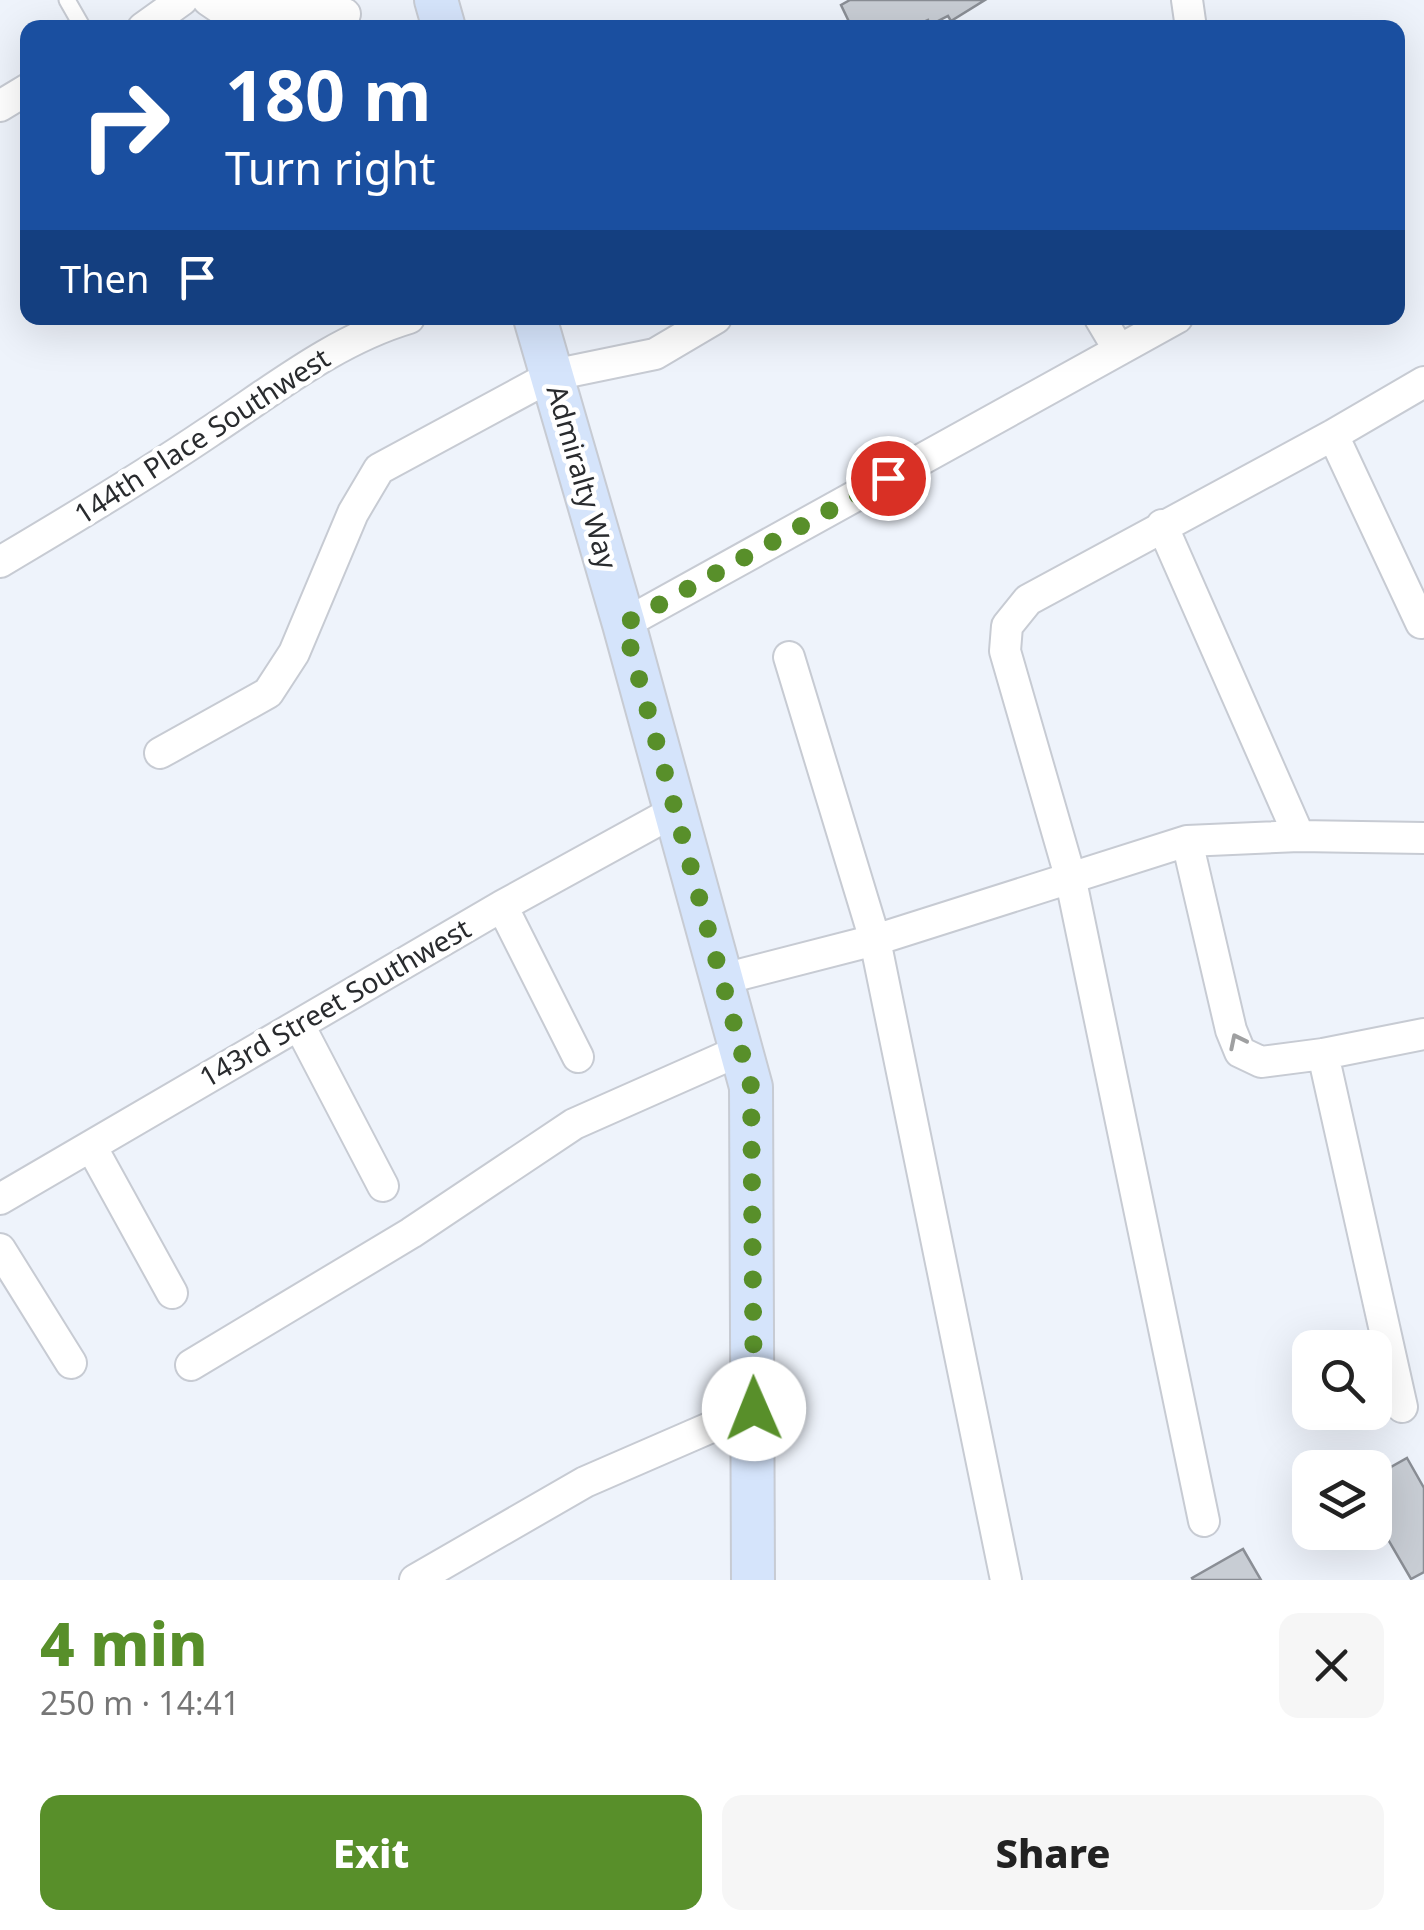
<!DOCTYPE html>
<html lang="en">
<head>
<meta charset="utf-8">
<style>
	body { margin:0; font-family:"Noto Sans",sans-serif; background:#f6f6f6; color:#222; height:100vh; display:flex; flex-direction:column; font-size:38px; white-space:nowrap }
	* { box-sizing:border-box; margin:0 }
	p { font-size:32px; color:#767676 }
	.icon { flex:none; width:55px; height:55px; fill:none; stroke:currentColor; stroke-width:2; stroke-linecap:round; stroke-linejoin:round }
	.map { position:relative; height:1580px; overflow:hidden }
	.drawer { display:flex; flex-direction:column; background:#fff; flex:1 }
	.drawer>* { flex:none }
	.banner { position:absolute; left:20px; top:20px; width:1385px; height:305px; border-radius:20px; box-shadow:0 10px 40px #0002; background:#1a4fa0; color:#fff; overflow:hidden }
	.fabs { position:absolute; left:1292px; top:1330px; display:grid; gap:20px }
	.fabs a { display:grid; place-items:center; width:100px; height:100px; border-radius:20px; background:#fff; box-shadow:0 10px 40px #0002; font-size:50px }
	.pin { position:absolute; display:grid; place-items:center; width:85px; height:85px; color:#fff; margin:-42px; border:5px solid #fff; border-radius:50%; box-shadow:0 2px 10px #0007 }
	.me { position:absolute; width:110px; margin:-55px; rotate:359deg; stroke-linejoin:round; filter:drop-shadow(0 0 8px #0008) }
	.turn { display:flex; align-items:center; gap:35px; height:210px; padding:0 40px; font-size:45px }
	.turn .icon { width:130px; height:130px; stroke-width:2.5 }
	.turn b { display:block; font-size:70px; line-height:85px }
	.then { display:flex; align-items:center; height:95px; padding:0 40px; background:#0003; gap:20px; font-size:38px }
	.round { display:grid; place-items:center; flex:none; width:105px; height:105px; border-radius:20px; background:#f6f6f6 }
	.overview { display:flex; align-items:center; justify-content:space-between; height:170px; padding:0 40px }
	h1 { font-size:60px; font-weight:800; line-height:75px; color:#588f2a }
	.cta { display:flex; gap:20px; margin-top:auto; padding:20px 40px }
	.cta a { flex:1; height:115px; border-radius:20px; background:#588f2a; color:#fff; font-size:40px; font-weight:800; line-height:115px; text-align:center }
	.cta a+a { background:#f6f6f6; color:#222 }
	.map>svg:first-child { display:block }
</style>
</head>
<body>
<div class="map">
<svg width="1424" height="1580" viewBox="0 0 1424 1580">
	<rect width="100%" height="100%" fill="#eef3fb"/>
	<!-- building -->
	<path fill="#c8cdd4" stroke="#8a8e95" stroke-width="2.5" d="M 850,0 L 985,0 L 951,21 L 948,16 L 930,25 L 928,20 L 911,28 L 852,28 L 841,5 Z
		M 1407,1458 L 1424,1488 L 1424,1572 L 1411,1579 L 1375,1517 L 1375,1476 Z
		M 1243,1549 L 1261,1580 L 1193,1580 L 1192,1578 Z"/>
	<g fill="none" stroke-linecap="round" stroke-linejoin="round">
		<!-- lane casing -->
		<g stroke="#c7cbd3" stroke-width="19">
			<path id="lane" d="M 67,0 L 83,28"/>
		</g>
		<!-- street casing -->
		<g stroke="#c7cbd3" stroke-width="34">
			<path id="street" d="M 208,0 L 230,15 L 345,14
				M 1187,0 L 1191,28
				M 143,28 L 182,0
				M 0,106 L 28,89
				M 1100,318 L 1119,350
				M 1333,435 L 1421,623 L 1424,622
				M 1162,525 L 1299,836
				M 0,562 C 71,520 141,478 209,432 C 273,390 335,340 409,318
				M 624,624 L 1177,318
				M 789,657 L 875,940 L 1006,1580
				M 160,753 L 268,693 L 294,653 L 353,513 L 379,469 L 553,375 L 655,354 L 716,318
				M 1187,841 L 1231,1030 L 1240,1052 L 1261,1062 L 1323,1054 L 1424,1034
				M 502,906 L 578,1057
				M 723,979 L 875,940 L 1187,841 L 1299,836 L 1424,838
				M 299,1025 L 383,1186
				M 1323,1054 L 1402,1407
				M 91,1146 L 172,1293
				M 0,1199 L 502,906 L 673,812
				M 0,1249 L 71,1363
				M 191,1365 L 411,1233 L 574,1124 L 741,1050
				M 1204,1521 L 1070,876 L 1005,651 L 1007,626 L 1028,600 L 1333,435 L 1424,382
				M 415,1580 L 585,1482 L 753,1409"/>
		</g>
		<!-- secondary casing -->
		<g stroke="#c7cbd3" stroke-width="46">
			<path id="secondary" d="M 436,0 L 444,28
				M 535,318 L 624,624 L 751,1087 L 753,1580"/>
		</g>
		<!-- lane -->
		<use href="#lane" stroke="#fff" stroke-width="15"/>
		<!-- street -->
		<use href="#street" stroke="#fff" stroke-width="30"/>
		<!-- secondary -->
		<use href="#secondary" stroke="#d5e4fb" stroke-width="42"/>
	</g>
	<!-- one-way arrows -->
	<defs><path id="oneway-chevron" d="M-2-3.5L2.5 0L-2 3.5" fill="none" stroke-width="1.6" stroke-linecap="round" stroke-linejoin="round" transform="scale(2.5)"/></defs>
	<use stroke="#9fa0a1" href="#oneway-chevron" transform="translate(1237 1041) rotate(-116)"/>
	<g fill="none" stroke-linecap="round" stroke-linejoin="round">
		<!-- route -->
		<path stroke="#588f2a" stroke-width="18" stroke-dasharray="0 32.4" d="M 754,1409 L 751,1086 L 624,624 L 888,478"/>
	</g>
	<g text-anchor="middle" stroke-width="9" stroke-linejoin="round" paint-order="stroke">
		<!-- street labels -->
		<g font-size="28" fill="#292b2e" stroke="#fff">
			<text transform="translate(202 436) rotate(-33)" y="10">144th Place Southwest</text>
			<text transform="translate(582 477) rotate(74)" y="10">Admiralty Way</text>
			<text transform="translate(335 1003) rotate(-30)" y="10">143rd Street Southwest</text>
		</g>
	</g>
</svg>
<div class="fabs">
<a><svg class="icon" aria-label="search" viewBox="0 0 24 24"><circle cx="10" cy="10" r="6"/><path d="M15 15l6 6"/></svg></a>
<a><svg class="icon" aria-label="layers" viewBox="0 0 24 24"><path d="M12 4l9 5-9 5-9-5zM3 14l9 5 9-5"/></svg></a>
</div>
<div class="pin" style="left:888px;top:478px;background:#d93025"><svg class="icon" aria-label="arrive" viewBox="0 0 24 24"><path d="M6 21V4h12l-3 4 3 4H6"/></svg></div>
<svg class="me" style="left:754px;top:1409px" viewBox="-20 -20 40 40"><circle r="19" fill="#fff"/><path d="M0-13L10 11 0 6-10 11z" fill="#588f2a"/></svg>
<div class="banner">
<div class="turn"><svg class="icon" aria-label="right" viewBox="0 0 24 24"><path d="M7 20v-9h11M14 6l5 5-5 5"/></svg><div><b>180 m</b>Turn right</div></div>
<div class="then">Then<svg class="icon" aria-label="arrive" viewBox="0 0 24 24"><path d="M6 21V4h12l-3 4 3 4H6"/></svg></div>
</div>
</div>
<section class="drawer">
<div class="overview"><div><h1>4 min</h1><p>250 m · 14:41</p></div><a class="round"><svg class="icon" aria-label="close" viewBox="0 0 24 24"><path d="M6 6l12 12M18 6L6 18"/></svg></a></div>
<div class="cta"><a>Exit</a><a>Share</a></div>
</section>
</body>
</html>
